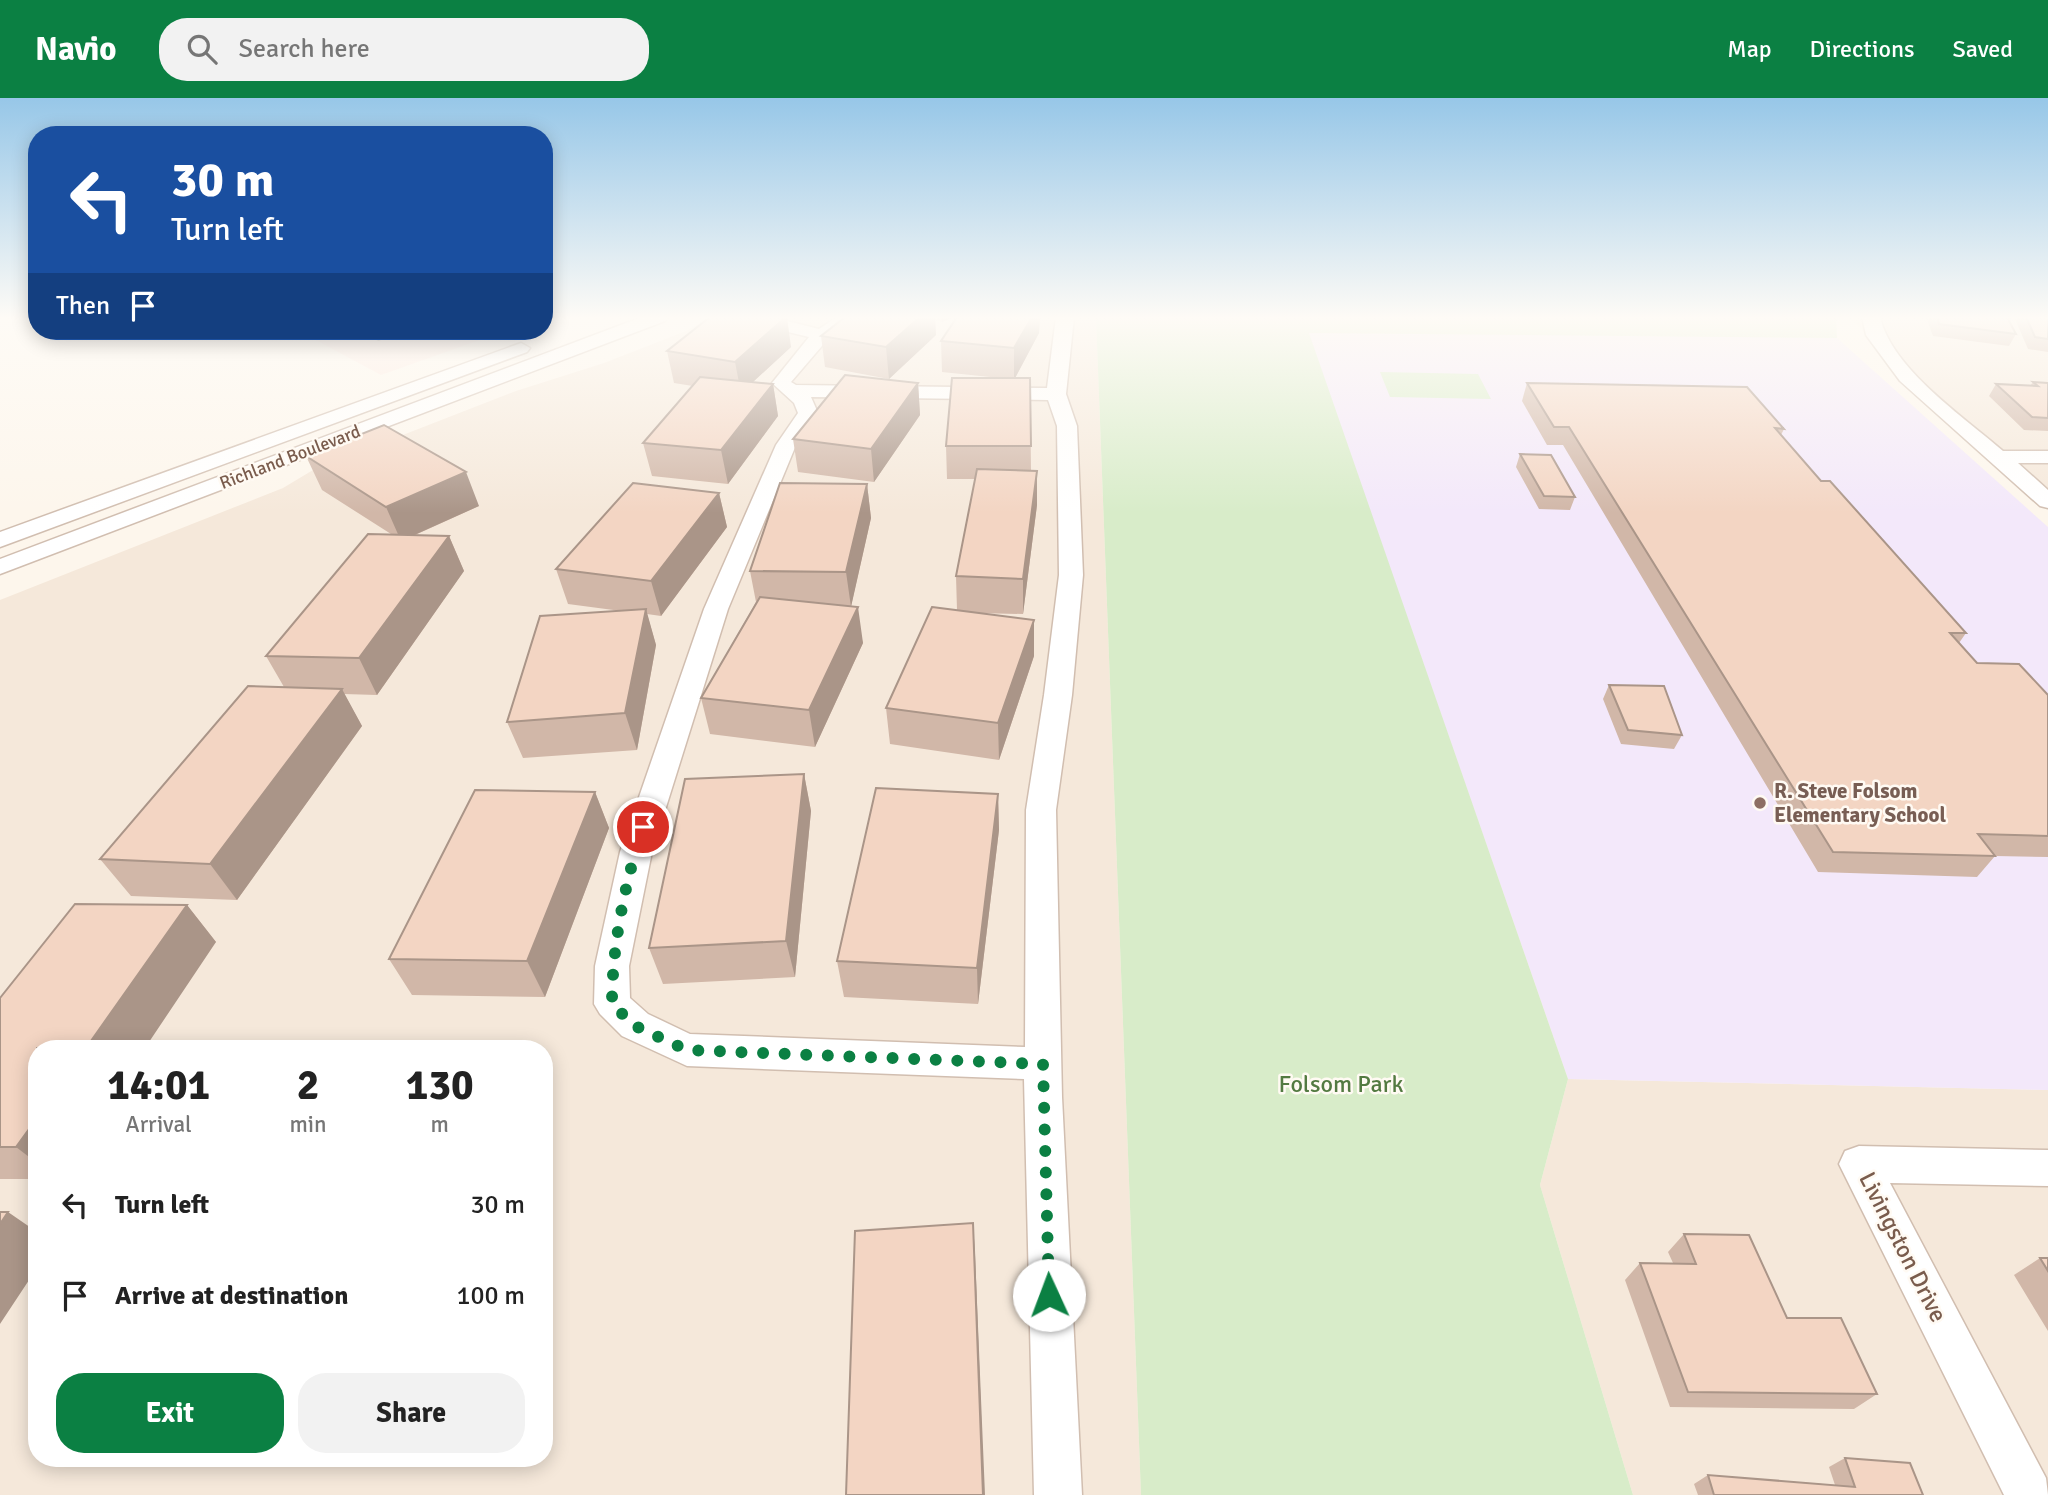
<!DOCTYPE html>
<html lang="en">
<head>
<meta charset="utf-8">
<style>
	body { margin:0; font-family:Signika,sans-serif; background:#f2f2f2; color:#222; height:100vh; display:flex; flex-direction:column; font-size:26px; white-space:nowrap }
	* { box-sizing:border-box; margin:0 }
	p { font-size:23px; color:#767676 }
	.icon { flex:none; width:38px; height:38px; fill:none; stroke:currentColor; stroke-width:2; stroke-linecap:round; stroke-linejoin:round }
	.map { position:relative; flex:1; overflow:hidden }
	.details { position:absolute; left:28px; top:942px; width:525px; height:427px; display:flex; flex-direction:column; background:#fff; border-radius:28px; box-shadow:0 4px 18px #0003 }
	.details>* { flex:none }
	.banner { position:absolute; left:28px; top:28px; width:525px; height:214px; border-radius:28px; box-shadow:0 4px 18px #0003; background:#1a4fa0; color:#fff; overflow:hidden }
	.pin { position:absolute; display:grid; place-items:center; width:60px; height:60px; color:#fff; margin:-30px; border:4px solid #fff; border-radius:50%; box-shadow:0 2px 7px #0007 }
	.me { position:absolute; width:77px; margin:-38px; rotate:358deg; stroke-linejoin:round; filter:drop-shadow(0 0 5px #0008) }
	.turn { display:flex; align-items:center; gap:24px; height:147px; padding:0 28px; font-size:32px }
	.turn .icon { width:91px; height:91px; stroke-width:2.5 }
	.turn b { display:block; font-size:49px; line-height:60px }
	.then { display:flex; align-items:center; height:66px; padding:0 28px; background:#0003; gap:14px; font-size:26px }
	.eta { display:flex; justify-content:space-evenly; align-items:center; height:119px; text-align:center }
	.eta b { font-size:42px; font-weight:800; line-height:49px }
	.button { display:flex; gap:14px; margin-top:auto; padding:14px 28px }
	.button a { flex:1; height:80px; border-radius:28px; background:#0b8043; color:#fff; font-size:28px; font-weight:800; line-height:80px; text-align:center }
	.button a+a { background:#f2f2f2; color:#222 }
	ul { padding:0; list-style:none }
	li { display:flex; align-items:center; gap:21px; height:91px; padding:0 28px }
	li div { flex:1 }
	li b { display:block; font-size:26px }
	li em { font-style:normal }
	header { display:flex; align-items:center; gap:42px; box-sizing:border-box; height:98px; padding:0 35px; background:#0b8043; color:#fff }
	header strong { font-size:33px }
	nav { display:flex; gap:38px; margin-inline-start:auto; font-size:24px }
	.search { width:490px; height:63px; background:#f2f2f2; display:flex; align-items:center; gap:18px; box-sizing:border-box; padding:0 24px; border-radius:28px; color:#767676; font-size:26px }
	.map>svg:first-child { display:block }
</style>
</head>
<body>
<header>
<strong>Navio</strong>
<div class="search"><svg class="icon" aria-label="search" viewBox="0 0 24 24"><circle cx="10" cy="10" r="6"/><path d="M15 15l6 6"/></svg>Search here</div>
<nav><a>Map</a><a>Directions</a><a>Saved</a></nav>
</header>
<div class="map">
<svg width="2048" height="1397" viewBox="0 0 2048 1397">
	<rect width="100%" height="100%" fill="#fdf6ec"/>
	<!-- residential -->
	<path fill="#f5e8da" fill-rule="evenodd" d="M 711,219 L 1096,219 L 1141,1397 L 0,1397 L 0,502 L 283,390 L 313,372 L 516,293 L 604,265 L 686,233 ZM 37,950 L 544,950 L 544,1360 L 37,1360 Z
		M 1849,219 L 2048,219 L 2048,405 L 2048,404 Z
		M 1568,981 L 2048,992 L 2048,1397 L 1633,1397 L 1540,1087 Z"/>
	<!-- commercial -->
	<path fill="#fde8e0" d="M 299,233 L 505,233 L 381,277 Z"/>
	<!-- education -->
	<path fill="#f3e8fa" d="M 1308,234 L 1837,240 L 2048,429 L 2048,992 L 1568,981 Z"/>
	<!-- green -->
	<path fill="#d8ecc9" d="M 1096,219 L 1836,219 L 1837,240 L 1309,235 L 1568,981 L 1540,1087 L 1633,1397 L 1141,1397 Z
		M 1380,274 L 1478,276 L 1491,301 L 1390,299 Z"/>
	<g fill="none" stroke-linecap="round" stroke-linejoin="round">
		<!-- minor casing -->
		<g stroke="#d1beb0" stroke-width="3">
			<path id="minor" d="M 642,219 L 667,219 L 665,223 L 0,476 L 0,461 Z
				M 740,219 L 771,219 L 819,231 L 837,219 L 859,219 L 827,242 L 791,284 L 796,287 L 1047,290 L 1056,219 L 1074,219 L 1066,296 L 1077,328 L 1083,477 L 1072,597 L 1056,712 L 1062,999 L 1082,1397 L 1034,1397 L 1024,981 L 687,968 L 622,938 L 600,916 L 594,906 L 595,868 L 620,754 L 704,511 L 776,347 L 798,315 L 794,305 L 772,285 L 809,239 L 742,223 ZM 811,299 L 1048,302 L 1057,328 L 1059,477 L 1044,597 L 1026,712 L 1025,949 L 690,936 L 648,916 L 630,900 L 629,868 L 652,754 L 728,511 L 796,347 L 818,315 Z
				M 1862,219 L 1880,219 C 1892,271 1964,319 2003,353 L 2048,353 L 2048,365 L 2018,365 L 2048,392 L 2048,410 L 2040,408 L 1900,283 L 1866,237 Z
				M 521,245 L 530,250 L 527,254 L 0,449 L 0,434 Z
				M 1859,1048 L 2048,1052 L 2048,1088 L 1890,1085 L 2046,1380 L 2048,1397 L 2004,1397 L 1839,1066 L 1845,1053 Z"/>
		</g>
		<!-- minor -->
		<use href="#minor" fill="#fff" fill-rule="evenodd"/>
	</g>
	<!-- wall -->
	<path fill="#d1b7a8" d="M 845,219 L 954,219 L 942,224 L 935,221 L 936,237 L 889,281 L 825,269 L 821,238 Z
		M 957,219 L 1040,219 L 1039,235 L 1015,280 L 1030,280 L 1031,373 L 1037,407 L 1023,516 L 976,515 L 1034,522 L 1034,558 L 999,662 L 890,646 L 886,610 L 957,512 L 956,478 L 975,381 L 947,381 L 946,348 L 1000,280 L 942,274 L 941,243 Z
		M 1926,219 L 2007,219 L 2016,236 L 2009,248 L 1933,238 Z
		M 2016,219 L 2048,219 L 2048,254 L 2028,251 L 2015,221 Z
		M 360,233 L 407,233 L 378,243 Z
		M 791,249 L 753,284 L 773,286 L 778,318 L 728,386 L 652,378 L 643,345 L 693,288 L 674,285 L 667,253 Z
		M 2033,284 L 2048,285 L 2048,333 L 2024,332 L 1989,298 L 1996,286 L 2030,288 Z
		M 918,285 L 920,317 L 874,384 L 798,374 L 793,341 Z
		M 1527,285 L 1784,331 L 1781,337 L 1821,383 L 1966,535 L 1959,545 L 1977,565 L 2048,597 L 2048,759 L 1995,758 L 1977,779 L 1818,774 L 1563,347 L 1547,347 L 1522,303 Z
		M 1520,356 L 1575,399 L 1570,412 L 1539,411 L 1516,369 Z
		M 306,358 L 479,408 L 415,437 L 449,438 L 464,473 L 377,597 L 344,596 L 362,628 L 237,802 L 131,798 L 100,761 L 284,589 L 266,558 L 391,436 L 322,392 Z
		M 867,386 L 871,420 L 851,508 L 863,545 L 815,649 L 710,636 L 701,600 L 756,504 L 750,473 Z
		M 719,395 L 727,429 L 661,518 L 647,516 L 656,547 L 637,652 L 523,660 L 507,624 L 621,513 L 568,506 L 556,471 Z
		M 1609,587 L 1682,637 L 1674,651 L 1621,646 L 1603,601 Z
		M 804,676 L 811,713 L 795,879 L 663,886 L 649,850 Z
		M 595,694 L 609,730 L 545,899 L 412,897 L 389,861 Z
		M 998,696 L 999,732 L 978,906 L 844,899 L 837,863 Z
		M 187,807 L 216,844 L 37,950 L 37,1081 L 0,1081 L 0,900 Z
		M 1684,1136 L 1787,1220 L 1877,1296 L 1854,1311 L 1670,1309 L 1625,1182 L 1640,1165 L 1673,1165 L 1668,1154 Z
		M 2040,1160 L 2048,1160 L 2048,1233 L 2014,1177 Z
		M 1845,1360 L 1923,1397 L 1698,1397 L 1694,1386 L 1708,1377 L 1835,1387 L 1829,1369 Z"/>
	<!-- shaded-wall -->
	<path fill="#aa9588" d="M 787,219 L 791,249 L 741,295 L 735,264 Z
		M 920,219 L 935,219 L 936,237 L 889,281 L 886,249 Z
		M 942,219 L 954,219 L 942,224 Z
		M 1032,219 L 1040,219 L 1039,235 L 1014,282 L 1014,250 Z
		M 374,233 L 407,233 L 378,243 Z
		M 918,285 L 920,317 L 874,384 L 871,351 Z
		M 773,286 L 778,318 L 728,386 L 721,352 Z
		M 1037,373 L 1037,407 L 1023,516 L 1023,481 Z
		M 466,374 L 479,408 L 401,443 L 386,409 Z
		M 867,386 L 871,420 L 851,509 L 846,474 Z
		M 719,395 L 727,429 L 661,518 L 651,483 Z
		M 449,438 L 464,473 L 377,597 L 359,560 Z
		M 858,509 L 863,545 L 815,649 L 809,612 Z
		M 646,511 L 656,547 L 637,652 L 625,615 Z
		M 1034,522 L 1034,558 L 999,662 L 998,625 Z
		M 342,591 L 362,628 L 237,802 L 210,766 Z
		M 804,676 L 811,713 L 795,879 L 786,843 Z
		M 595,694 L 609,730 L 545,899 L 527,863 Z
		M 998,696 L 999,732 L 978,906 L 977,870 Z
		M 187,807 L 216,844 L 145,950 L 86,950 Z
		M 37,1020 L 37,1065 L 16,1049 Z
		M 8,1114 L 37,1134 L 37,1170 L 0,1226 L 0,1126 Z
		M 973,1125 L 975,1156 L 985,1397 L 983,1397 Z"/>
	<!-- building -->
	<path fill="#f3d5c3" stroke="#aa9588" stroke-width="2" d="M 710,219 L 786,219 L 735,264 L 667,253 Z
		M 845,219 L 920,219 L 886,249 L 821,238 Z
		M 957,219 L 1032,219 L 1014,250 L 941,243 Z
		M 1937,219 L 2007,219 L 2016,236 L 1939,226 Z
		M 2026,219 L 2048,219 L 2048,241 L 2035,239 Z
		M 845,277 L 918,285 L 871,351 L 793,341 Z
		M 700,279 L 773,286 L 721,352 L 643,345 Z
		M 952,280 L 1030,280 L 1031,348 L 946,348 Z
		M 2033,284 L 2048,285 L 2048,320 L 2032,319 L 1996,286 L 2038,288 Z
		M 1527,285 L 1747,289 L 1784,331 L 1775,330 L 1821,383 L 1830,383 L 1966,535 L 1950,535 L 1977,565 L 2019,566 L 2048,597 L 2048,738 L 1978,736 L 1995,758 L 1833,754 L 1569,329 L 1554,329 Z
		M 384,327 L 466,374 L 386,409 L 306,358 Z
		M 1520,356 L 1551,357 L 1575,399 L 1544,398 Z
		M 977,371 L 1037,373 L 1023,481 L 956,478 Z
		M 633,385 L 719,395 L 651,483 L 556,471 Z
		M 780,385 L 867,386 L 846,474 L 750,473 Z
		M 368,436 L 449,438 L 359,560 L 266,558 Z
		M 760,499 L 858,509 L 809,612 L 701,600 Z
		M 932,509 L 1034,522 L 998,625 L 886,610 Z
		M 646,511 L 625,615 L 507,624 L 540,518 Z
		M 1609,587 L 1664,588 L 1682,637 L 1628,632 Z
		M 248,588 L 342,591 L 210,766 L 100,761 Z
		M 804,676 L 786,843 L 649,850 L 685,681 Z
		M 876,690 L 998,696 L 977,870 L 837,863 Z
		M 475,692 L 595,694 L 527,863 L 389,861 Z
		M 75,806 L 187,807 L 86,950 L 37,950 L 37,1020 L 16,1049 L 0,1049 L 0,900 Z
		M 0,1114 L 8,1114 L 0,1126 Z
		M 973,1125 L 983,1397 L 846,1397 L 855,1133 Z
		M 1684,1136 L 1749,1137 L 1787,1220 L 1841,1220 L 1877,1296 L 1688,1294 L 1640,1165 L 1696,1166 Z
		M 2040,1160 L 2048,1160 L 2048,1173 Z
		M 1845,1360 L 1910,1365 L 1923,1397 L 1714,1397 L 1708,1377 L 1855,1389 Z"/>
	<!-- sky -->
	<linearGradient id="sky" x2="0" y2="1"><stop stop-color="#97c7e8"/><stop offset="0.53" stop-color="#fefbf6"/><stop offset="1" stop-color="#fefbf6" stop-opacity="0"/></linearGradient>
	<rect width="2048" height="415" fill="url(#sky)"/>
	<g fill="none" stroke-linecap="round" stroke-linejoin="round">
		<!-- route -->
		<path stroke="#0b8043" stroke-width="12" stroke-dasharray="0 21.6" d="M 643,729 C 625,785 612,847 612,906 L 635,928 L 687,952 L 1043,966 L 1049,1197"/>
	</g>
	<!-- markers -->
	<circle fill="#8d6e63" stroke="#fffaf3" stroke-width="2.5" cx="1760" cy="705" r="7"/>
	<g text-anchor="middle" stroke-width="5" stroke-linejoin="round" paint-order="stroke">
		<!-- far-street labels -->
		<g font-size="18" fill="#7a5c4d" stroke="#fffaf3">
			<text transform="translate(290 359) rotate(-21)" y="6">Richland Boulevard</text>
		</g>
		<!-- education labels -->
		<g font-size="21" font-weight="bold" fill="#785e54" stroke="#fffaf3" text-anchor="start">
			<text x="1774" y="700">R. Steve Folsom<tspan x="1774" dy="24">Elementary School</tspan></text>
		</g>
		<!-- near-park labels -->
		<g font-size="24" fill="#537a41" stroke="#fffaf3">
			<text x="1341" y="994">Folsom Park</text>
		</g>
		<!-- near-street labels -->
		<g font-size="24" fill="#7a5c4d" stroke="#fffaf3">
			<text transform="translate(1903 1149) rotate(63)" y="8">Livingston Drive</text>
		</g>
	</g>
</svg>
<div class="pin" style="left:643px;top:729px;background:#d93025"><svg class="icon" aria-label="arrive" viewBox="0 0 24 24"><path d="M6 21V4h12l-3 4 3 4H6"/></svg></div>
<svg class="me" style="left:1049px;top:1197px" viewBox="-20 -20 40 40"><circle r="19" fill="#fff"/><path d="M0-13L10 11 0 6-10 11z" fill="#0b8043"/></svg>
<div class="banner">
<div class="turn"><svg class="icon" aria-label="left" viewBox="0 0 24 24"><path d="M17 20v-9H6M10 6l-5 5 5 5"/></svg><div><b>30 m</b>Turn left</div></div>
<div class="then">Then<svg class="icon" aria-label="arrive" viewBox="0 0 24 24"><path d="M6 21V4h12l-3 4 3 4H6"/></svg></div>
</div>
<section class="details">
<div class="eta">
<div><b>14:01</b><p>Arrival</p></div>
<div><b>2</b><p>min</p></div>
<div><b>130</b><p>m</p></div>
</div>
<ul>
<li><svg class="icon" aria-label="left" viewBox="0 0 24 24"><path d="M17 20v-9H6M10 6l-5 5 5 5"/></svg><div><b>Turn left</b></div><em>30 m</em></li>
<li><svg class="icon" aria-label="arrive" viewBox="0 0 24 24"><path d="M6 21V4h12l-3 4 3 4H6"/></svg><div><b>Arrive at destination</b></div><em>100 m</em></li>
</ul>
<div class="button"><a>Exit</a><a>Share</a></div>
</section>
</div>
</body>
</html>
